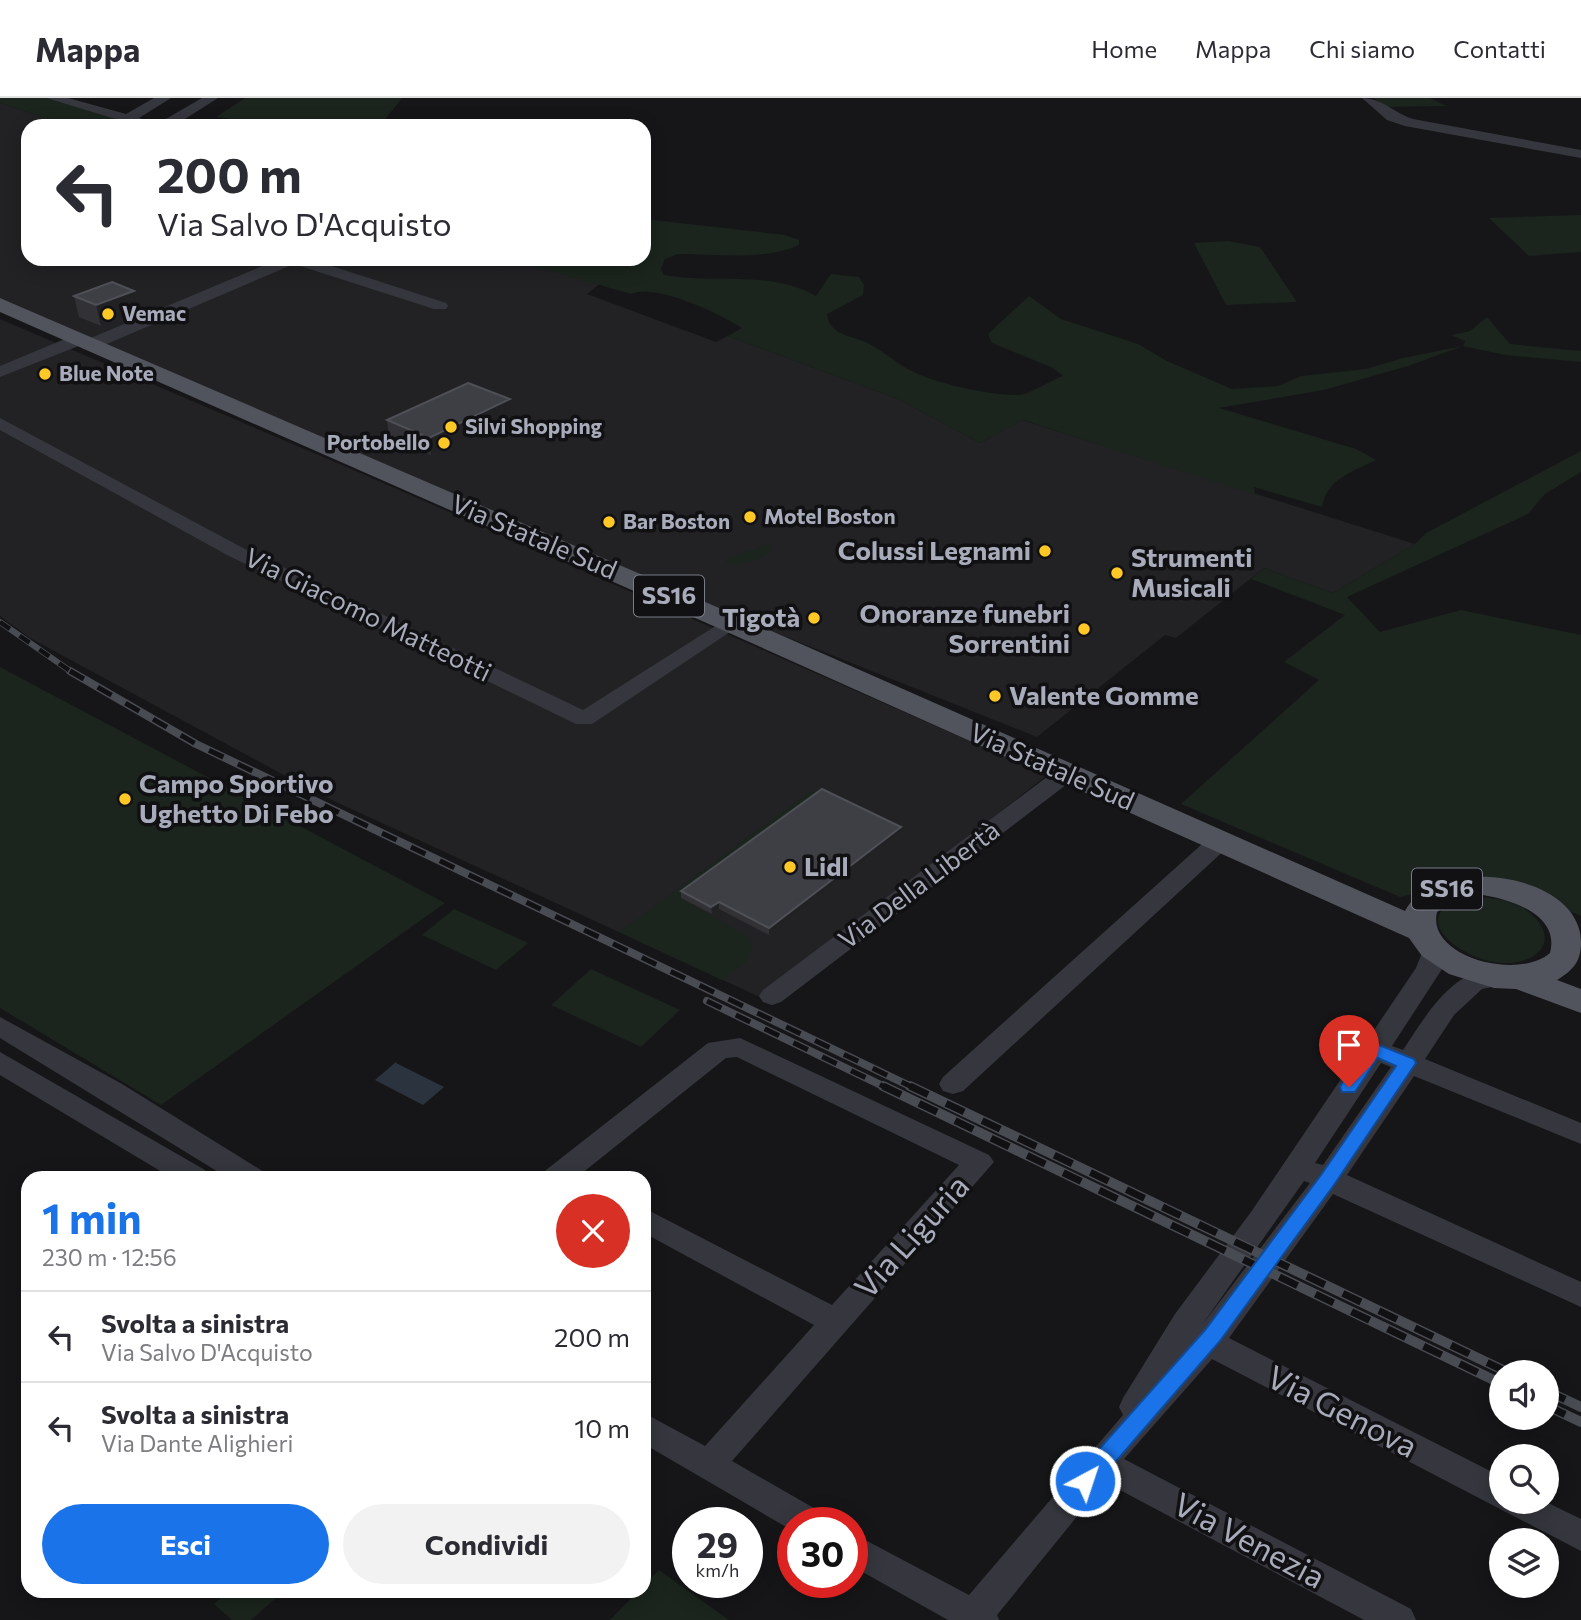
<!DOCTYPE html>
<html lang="it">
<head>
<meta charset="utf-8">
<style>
	body { margin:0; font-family:Commissioner,sans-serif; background:#f2f2f3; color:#2b2b33; height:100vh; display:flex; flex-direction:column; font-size:26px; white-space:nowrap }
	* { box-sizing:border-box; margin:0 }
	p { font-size:23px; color:#7c7c81 }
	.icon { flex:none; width:38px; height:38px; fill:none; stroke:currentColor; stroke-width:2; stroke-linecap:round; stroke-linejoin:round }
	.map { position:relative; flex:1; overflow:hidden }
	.sheet { position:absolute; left:21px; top:1073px; width:630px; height:427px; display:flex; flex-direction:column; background:#fff; border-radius:21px; box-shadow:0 4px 18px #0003 }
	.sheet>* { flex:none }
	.hud { position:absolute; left:21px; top:21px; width:630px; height:147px; border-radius:21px; box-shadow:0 4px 18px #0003; background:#fff; color:#2b2b33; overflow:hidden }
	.fabs { position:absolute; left:1489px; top:1262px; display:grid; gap:14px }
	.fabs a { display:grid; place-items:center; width:70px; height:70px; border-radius:50%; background:#fff; box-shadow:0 4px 18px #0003; font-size:35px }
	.speed { position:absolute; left:672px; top:1409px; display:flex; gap:14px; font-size:35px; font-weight:700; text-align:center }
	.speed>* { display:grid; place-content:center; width:91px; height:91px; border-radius:50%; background:#fff; box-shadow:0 4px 18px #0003; line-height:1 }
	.speed small { font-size:18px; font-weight:400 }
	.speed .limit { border:10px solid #d22; background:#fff; color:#111 }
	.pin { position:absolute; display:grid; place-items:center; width:60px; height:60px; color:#fff; margin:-72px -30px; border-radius:50% 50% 50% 0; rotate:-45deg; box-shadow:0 0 7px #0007 }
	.pin .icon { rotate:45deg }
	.me { position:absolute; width:77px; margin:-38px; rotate:40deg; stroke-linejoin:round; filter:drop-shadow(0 0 5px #0008) }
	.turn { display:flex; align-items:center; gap:24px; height:147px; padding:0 21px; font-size:32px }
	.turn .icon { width:91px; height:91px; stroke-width:2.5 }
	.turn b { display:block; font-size:49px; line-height:60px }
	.round { display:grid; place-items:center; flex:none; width:74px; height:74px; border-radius:37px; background:#f2f2f3 }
	.summary { display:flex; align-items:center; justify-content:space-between; height:119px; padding:0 21px }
	h1 { font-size:42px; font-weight:700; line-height:52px; color:#1a73e8 }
	.button { display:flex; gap:14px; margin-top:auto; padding:14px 21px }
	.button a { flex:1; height:80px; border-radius:42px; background:#1a73e8; color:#fff; font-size:28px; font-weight:700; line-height:80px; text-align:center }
	.button a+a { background:#f2f2f3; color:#2b2b33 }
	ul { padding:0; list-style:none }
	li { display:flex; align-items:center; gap:21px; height:91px; padding:0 21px; border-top:2px solid #e1e1e2 }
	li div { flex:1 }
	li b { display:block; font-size:26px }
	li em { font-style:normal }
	header { display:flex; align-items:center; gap:42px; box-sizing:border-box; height:98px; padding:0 35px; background:#fff; border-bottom:2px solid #e1e1e2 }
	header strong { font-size:33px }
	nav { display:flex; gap:38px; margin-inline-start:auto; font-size:24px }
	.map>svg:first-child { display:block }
</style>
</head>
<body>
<header>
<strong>Mappa</strong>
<nav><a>Home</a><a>Mappa</a><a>Chi siamo</a><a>Contatti</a></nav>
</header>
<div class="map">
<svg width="1581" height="1522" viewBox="0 0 1581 1522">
	<rect width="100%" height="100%" fill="#161618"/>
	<!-- built -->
	<path fill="#222225" d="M 0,5 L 48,21 L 22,31 L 28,34 L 28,161 L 474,161 L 502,169 L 515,163 L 601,185 L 587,196 L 716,244 L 728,238 L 898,301 L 980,345 L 1022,322 L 1415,446 L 1333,495 L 1264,470 L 1176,540 L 1165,537 L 1037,639 L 729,516 L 0,200 Z
		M 0,221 L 356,373 L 1047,677 L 764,901 L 321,697 L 30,540 L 0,518 Z"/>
	<!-- green -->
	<path fill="#1b241d" d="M 0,0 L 44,0 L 146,28 L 29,28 L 47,21 L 0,5 Z
		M 245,0 L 402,0 L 380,28 L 240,28 L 248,23 L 216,19 Z
		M 1374,0 L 1430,0 L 1446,8 L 1384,9 Z
		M 1581,117 L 1581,154 L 1529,158 L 1489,120 Z
		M 644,121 L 785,137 L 799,142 L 799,147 C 764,163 716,156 678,156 L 665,161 L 661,171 L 664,177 C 714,186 771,172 816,198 L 831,176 L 859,179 L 864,187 L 863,197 L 827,216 C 830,236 847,237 863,243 C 881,250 896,266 914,274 C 938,286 992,298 1020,297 C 1028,297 1051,282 1063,278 L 1053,270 L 992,245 L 988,236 L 1029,198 L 1061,221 L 1138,246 L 1167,263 L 1232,291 L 1278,288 L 1301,278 L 1366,271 L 1403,260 L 1463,248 L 1465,243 L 1451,237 L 1470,233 L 1487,219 L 1510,246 L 1581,253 L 1581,264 L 1505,257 L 1463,248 L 1408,268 L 1324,292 L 1219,310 L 1356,351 L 1376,362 C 1353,374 1327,380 1322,409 L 1254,389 L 1255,397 L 1023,322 L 980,345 L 898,301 L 728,238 L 742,230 C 719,215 656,185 631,196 L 515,163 L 502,169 L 474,161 L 644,161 Z
		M 1228,143 L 1260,149 L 1297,204 L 1226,207 L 1194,145 Z
		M 1581,353 L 1581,374 L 1545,396 L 1528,416 L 1347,499 L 1380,534 L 1461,512 L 1581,537 L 1581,818 L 1525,795 L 1430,792 L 1400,799 L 1181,706 L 1319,582 L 1284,564 L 1345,517 L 1251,481 L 1264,470 L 1333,495 L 1415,446 L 1426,435 Z
		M 768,446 L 773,451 C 762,462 739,470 725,465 L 725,461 Z
		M 0,569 L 445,805 L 161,1007 L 0,910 Z
		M 811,693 L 822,697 L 680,800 L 749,839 C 758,860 737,871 722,882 L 619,834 Z
		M 1468,799 C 1486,799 1504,800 1521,809 C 1554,828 1554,859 1513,865 C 1470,870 1396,818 1468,799 Z
		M 454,811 L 528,845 L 496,872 L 422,837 Z
		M 591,871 L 680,912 L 641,949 L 551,907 Z
		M 659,1472 L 729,1522 L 610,1522 L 638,1493 L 644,1493 L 644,1487 Z
		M 229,1493 L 284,1493 L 251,1522 L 232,1522 L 214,1506 Z"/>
	<!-- water -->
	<path fill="#2b343e" d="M 396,964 L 396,965 L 444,989 L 423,1007 L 375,982 Z"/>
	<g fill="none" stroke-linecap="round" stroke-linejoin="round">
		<!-- minor -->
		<path fill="#36373e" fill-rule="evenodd" d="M 46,0 L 68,0 L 126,16 L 154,0 L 171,0 L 139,20 L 159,25 L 202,0 L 218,0 L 174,28 L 139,28 Z
			M 1362,0 C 1382,0 1394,15 1413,21 L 1581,52 L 1581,60 L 1405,28 L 1387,22 Z
			M 279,161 L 310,161 L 446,205 L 448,208 L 446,211 L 434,211 L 294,166 L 95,251 L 83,251 L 81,247 L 0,279 L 0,268 L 72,238 L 84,238 L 86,242 Z
			M 0,320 L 243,450 L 583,612 L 725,522 L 732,520 L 742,526 L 592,626 L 576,626 L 229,458 L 0,332 Z
			M 1067,668 L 1075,670 L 1079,675 L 1075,680 L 781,904 L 772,907 L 763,904 L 759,898 L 763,892 L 1059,670 Z
			M 1220,736 L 1229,738 L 1232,743 L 1229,748 L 963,993 L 953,996 L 943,993 L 939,986 L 943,979 L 1211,738 Z
			M 1435,843 L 1444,845 L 1448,851 L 1442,871 L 1392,948 L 1403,952 C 1427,916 1459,859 1511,873 L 1515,879 L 1511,885 L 1482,891 L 1454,917 L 1425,961 L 1581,1025 L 1581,1046 L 1414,978 L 1347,1077 L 1581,1184 L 1581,1209 L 1333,1096 L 1229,1240 L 1502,1379 L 1502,1404 L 1546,1404 L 1581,1421 L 1581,1453 L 1212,1261 L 1124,1361 L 1411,1511 L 1416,1522 L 1364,1522 L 1105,1384 L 997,1517 L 999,1522 L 948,1522 L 852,1468 L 852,1435 L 969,1497 L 1123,1317 L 1119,1309 L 1123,1300 L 1175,1216 L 1251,1114 L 1416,870 L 1426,845 ZM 1381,965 L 1391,969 L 1323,1067 L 1315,1065 ZM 1304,1083 L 1310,1085 L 1202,1227 Z
			M 0,919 L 122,986 L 261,1072 L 265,1080 L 228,1080 L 0,940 Z
			M 740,940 L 989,1057 L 994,1064 L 732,1363 L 819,1413 L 824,1424 L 793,1424 L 793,1433 L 644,1346 L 644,1315 L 705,1348 L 814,1227 L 644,1135 L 644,1110 L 832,1207 L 959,1067 L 737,959 L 726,960 L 576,1080 L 542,1080 L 546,1072 L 708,945 Z
			M 0,954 L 205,1072 L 209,1080 L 172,1080 L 0,977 Z"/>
		<!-- major -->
		<path fill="#52545d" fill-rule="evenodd" d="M 0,200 L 747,522 L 1405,813 C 1436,755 1581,774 1581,844 C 1581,864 1573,872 1557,882 L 1581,891 L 1581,915 L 1516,891 L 1494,890 L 1449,876 L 1422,858 L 1409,840 L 727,534 L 0,214 ZM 1483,797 C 1512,802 1560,817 1550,855 C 1518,883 1426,859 1437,814 L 1452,803 Z"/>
		<!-- rail-far2 casing -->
		<g stroke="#494b53" stroke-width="6">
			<path id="rail-far2" d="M 0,524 L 73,575"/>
		</g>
		<!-- rail-far1 casing -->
		<g stroke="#494b53" stroke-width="8">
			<path id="rail-far1" d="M 70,573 L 196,646 L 914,990
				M 707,903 L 887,990"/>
		</g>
		<!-- rail casing -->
		<g stroke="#494b53" stroke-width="10">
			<path id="rail" d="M 883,988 L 1502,1286
				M 910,988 L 1507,1274
				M 1547,1293 L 1581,1309
				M 1547,1308 L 1581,1324"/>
		</g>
		<!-- rail-far2 -->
		<use href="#rail-far2" stroke="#111113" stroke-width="4.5" stroke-dasharray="12" stroke-linecap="butt"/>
		<!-- rail-far1 -->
		<use href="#rail-far1" stroke="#111113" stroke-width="5" stroke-dasharray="16" stroke-linecap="butt"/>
		<!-- rail -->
		<use href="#rail" stroke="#111113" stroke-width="7" stroke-dasharray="20" stroke-linecap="butt"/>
	</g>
	<!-- wall -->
	<path fill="#323236" d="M 74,198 L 138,214 L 101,228 L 79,219 Z
		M 511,318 L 431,357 L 389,339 L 387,322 Z
		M 901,729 L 901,735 L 769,837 L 719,811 L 712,816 L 681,800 L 681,793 Z"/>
	<!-- shaded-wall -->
	<path fill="#212124" d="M 134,193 L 138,214 L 101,228 L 96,207 Z
		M 510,301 L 511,318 L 431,357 L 429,340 Z
		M 901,729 L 901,735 L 769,837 L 769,830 Z
		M 719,804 L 719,811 L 712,816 L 711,809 Z"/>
	<!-- building -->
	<path fill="#3e3f44" stroke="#4f5057" stroke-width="2" d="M 112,184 L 134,193 L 96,207 L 74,198 Z
		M 468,285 L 510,301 L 429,340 L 387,322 Z
		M 822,691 L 901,729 L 769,830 L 719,804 L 711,809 L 681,793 Z"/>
	<!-- route -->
	<path fill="#1a73e8" stroke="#114b97" stroke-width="2" d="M 1374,945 L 1414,961 L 1416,965 L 1334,1087 L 1220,1243 L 1093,1390 L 1085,1392 L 1077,1390 L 1074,1383 L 1077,1376 L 1205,1232 L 1321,1077 L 1396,968 L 1378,960 L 1355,994 L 1342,994 L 1340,989 L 1342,985 L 1368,947 Z"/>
	<!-- markers -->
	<g fill="#ffc827" stroke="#111113" stroke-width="2.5">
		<circle cx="108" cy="216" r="7"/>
		<circle cx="45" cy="276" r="7"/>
		<circle cx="451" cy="329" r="7"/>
		<circle cx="444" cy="345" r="7"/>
		<circle cx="750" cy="419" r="7"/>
		<circle cx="609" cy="424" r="7"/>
		<circle cx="1045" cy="453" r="7"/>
		<circle cx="1117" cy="475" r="7"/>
		<circle cx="814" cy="520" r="7"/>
		<circle cx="1084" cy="531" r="7"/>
		<circle cx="995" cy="598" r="7"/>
		<circle cx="125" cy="701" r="7"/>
		<circle cx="790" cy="769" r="7"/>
	</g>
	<g text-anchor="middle" stroke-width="7" stroke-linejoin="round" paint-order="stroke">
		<!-- far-poi labels -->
		<g font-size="21" font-weight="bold" fill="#a7abba" stroke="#111113" text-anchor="start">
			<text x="122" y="223">Vemac</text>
			<text x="59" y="283">Blue Note</text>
			<text x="465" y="336">Silvi Shopping</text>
			<text x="430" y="352" text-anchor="end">Portobello</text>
			<text x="764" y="426">Motel Boston</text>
			<text x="623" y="431">Bar Boston</text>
		</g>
		<!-- shield labels -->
		<g fill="#111113" stroke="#7a7d88" stroke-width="2">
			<rect x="634" y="477.5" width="70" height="41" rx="5"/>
			<rect x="1412" y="770.5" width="70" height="41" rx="5"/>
		</g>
		<g font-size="24" font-weight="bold" fill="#a7abba">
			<text x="669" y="506">SS16</text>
			<text x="1447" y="799">SS16</text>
		</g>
		<!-- street labels -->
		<g font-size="26" fill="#a7abba" stroke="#111113">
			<text transform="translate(534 439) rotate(23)" y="9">Via Statale Sud</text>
			<text transform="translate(368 517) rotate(26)" y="9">Via Giacomo Matteotti</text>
			<text transform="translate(1052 669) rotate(24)" y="9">Via Statale Sud</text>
			<text transform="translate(919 787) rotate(-37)" y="9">Via Della Libertà</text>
		</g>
		<!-- poi labels -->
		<g font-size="26" font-weight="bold" fill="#a7abba" stroke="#111113" text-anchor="start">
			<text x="1031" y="462" text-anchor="end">Colussi Legnami</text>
			<text x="1131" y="469">Strumenti<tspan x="1131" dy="30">Musicali</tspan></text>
			<text x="1070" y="525" text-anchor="end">Onoranze funebri<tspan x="1070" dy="30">Sorrentini</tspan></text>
			<text x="800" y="529" text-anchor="end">Tigotà</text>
			<text x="1009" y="607">Valente Gomme</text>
			<text x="139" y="695">Campo Sportivo<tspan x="139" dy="30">Ughetto Di Febo</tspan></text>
			<text x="804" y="778">Lidl</text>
		</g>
		<!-- near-street labels -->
		<g font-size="32" fill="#a7abba" stroke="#111113">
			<text transform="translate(912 1139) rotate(-48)" y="11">Via Liguria</text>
			<text transform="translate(1342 1314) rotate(27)" y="11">Via Genova</text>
			<text transform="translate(1249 1443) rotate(28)" y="11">Via Venezia</text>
		</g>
	</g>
</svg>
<div class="fabs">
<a><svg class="icon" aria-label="sound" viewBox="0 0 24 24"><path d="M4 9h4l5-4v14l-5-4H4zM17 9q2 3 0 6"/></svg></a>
<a><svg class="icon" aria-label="search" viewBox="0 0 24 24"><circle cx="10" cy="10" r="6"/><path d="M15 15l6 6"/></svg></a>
<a><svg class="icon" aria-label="layers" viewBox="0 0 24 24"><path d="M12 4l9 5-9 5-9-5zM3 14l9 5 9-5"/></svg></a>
</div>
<div class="speed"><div>29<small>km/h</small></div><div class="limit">30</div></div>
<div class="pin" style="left:1349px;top:989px;background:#d93025"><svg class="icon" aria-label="arrive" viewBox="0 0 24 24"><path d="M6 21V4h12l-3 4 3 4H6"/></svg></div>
<svg class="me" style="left:1085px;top:1383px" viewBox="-20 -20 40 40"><circle r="17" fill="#1a73e8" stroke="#fff" stroke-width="3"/><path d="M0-11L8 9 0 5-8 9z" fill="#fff"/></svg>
<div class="hud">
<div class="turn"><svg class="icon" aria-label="left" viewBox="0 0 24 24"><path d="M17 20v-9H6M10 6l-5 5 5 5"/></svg><div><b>200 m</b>Via Salvo D'Acquisto</div></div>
</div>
<section class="sheet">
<div class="summary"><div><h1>1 min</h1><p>230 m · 12:56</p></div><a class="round" style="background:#d93025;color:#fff"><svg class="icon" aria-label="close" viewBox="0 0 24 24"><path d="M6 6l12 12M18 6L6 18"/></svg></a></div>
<ul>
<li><svg class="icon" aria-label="left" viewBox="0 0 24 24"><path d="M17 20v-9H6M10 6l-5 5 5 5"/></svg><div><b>Svolta a sinistra</b><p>Via Salvo D'Acquisto</p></div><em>200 m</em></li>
<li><svg class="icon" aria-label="left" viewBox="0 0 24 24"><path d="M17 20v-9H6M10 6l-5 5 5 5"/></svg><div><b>Svolta a sinistra</b><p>Via Dante Alighieri</p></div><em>10 m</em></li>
</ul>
<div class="button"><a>Esci</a><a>Condividi</a></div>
</section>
</div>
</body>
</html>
